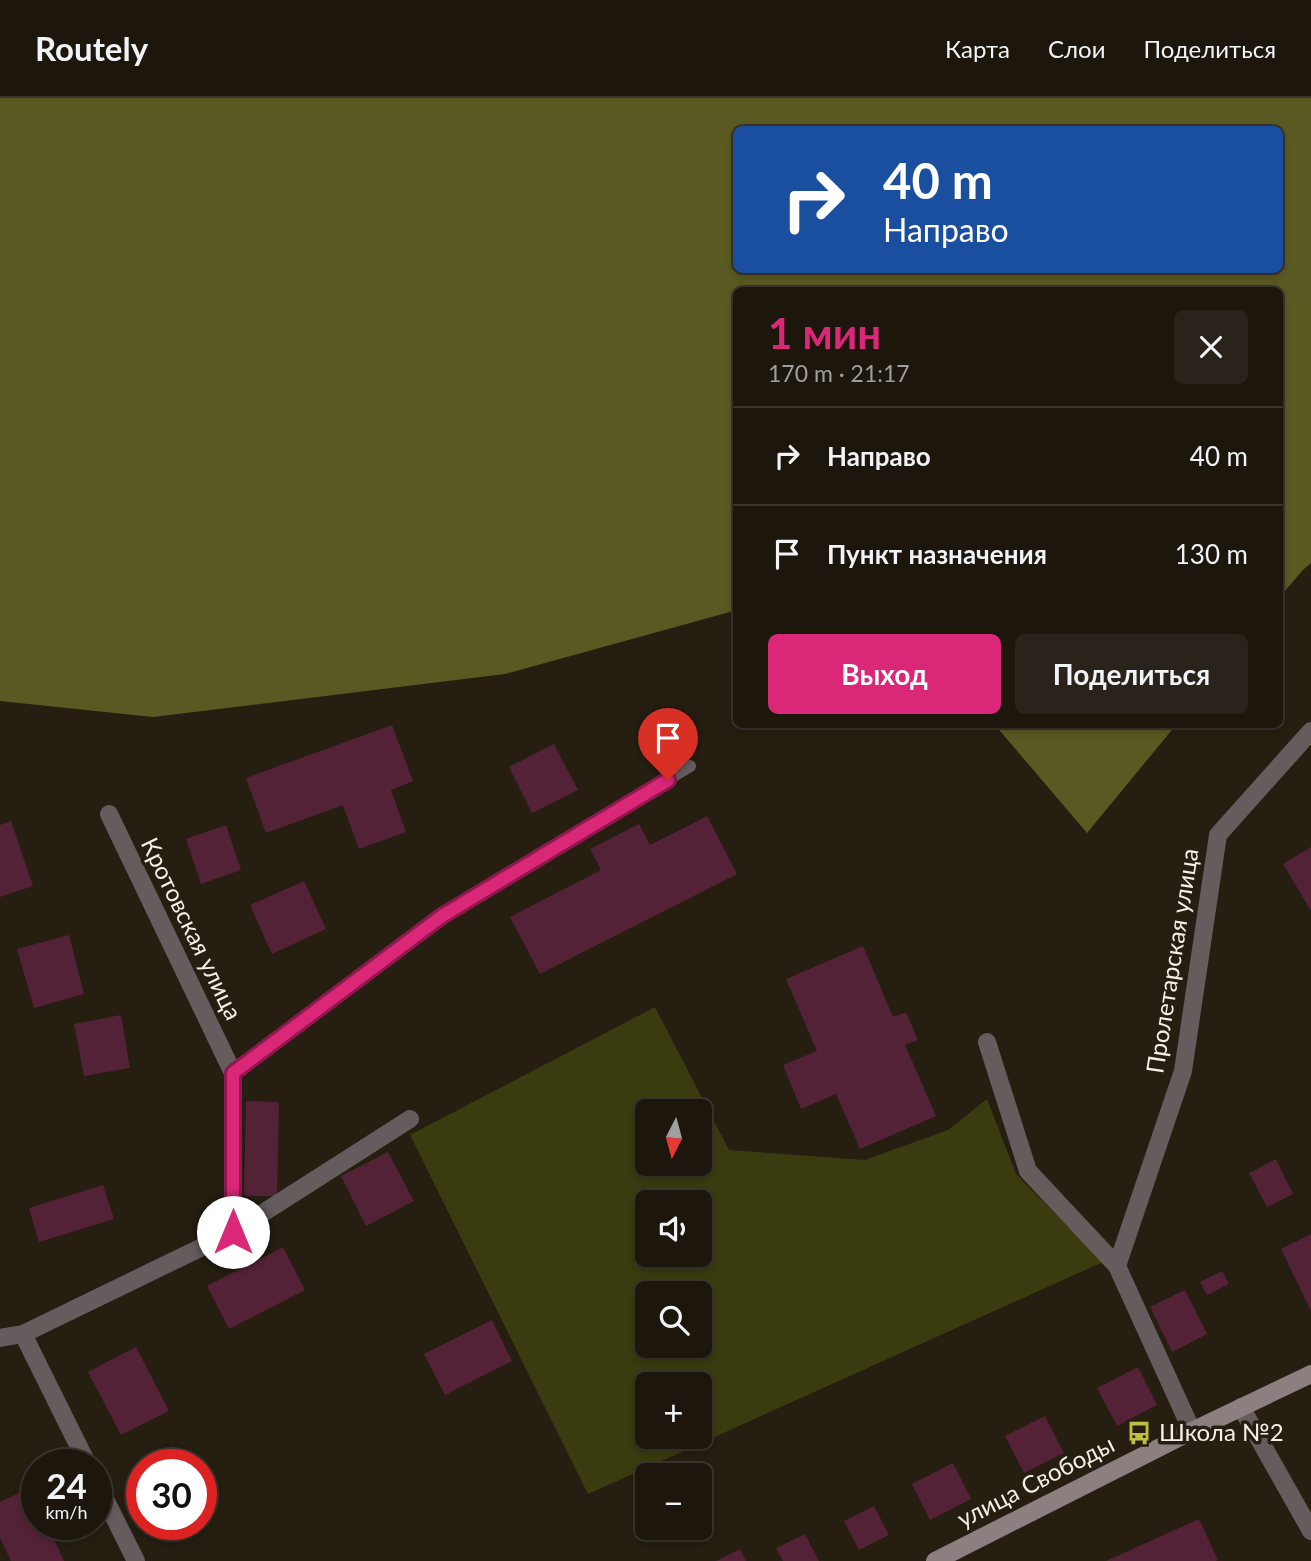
<!DOCTYPE html>
<html lang="ru">
<head>
<meta charset="utf-8">
<style>
	body { margin:0; font-family:Lato,sans-serif; background:#29231b; color:#f1f3f6; height:100vh; display:flex; flex-direction:column; font-size:26px; white-space:nowrap }
	* { box-sizing:border-box; margin:0 }
	p { font-size:23px; color:#a09f9d }
	.icon { flex:none; width:38px; height:38px; fill:none; stroke:currentColor; stroke-width:2; stroke-linecap:round; stroke-linejoin:round }
	.map { position:relative; flex:1; overflow:hidden }
	.sheet { position:absolute; left:733px; top:189px; width:550px; height:441px; display:flex; flex-direction:column; background:#1c160d; border-radius:10px; box-shadow:0 4px 10px #0003,0 0 0 2px #3a352e }
	.sheet>* { flex:none }
	.hud { position:absolute; left:733px; top:28px; width:550px; height:147px; border-radius:10px; box-shadow:0 4px 10px #0003,0 0 0 2px #3a352e; background:#1a4fa0; color:#fff; overflow:hidden }
	.needle { width:46px; rotate:186deg }
	.fabs { position:absolute; left:635px; top:1001px; display:grid; gap:14px }
	.fabs a { display:grid; place-items:center; width:77px; height:77px; border-radius:10px; background:#1c160d; box-shadow:0 4px 10px #0003,0 0 0 2px #3a352e; font-size:35px }
	.speed { position:absolute; left:21px; top:1351px; display:flex; gap:14px; font-size:35px; font-weight:700; text-align:center }
	.speed>* { display:grid; place-content:center; width:91px; height:91px; border-radius:50%; background:#1c160d; box-shadow:0 4px 10px #0003,0 0 0 2px #3a352e; line-height:1 }
	.speed small { font-size:18px; font-weight:400 }
	.speed .limit { border:10px solid #d22; background:#fff; color:#111 }
	.pin { position:absolute; display:grid; place-items:center; width:60px; height:60px; color:#fff; margin:-72px -30px; border-radius:50% 50% 50% 0; rotate:-45deg; box-shadow:0 0 7px #0007 }
	.pin .icon { rotate:45deg }
	.me { position:absolute; width:77px; margin:-38px; rotate:0deg; stroke-linejoin:round; filter:drop-shadow(0 0 5px #0008) }
	.turn { display:flex; align-items:center; gap:24px; height:147px; padding:0 35px; font-size:32px }
	.turn .icon { width:91px; height:91px; stroke-width:2.5 }
	.turn b { display:block; font-size:49px; line-height:60px }
	.round { display:grid; place-items:center; flex:none; width:74px; height:74px; border-radius:10px; background:#29231b }
	.head { display:flex; align-items:center; justify-content:space-between; height:119px; padding:0 35px }
	h1 { font-size:42px; font-weight:700; line-height:52px; color:#db2777 }
	.action { display:flex; gap:14px; margin-top:auto; padding:14px 35px }
	.action a { flex:1; height:80px; border-radius:10px; background:#db2777; color:#fff; font-size:28px; font-weight:700; line-height:80px; text-align:center }
	.action a+a { background:#29231b; color:#f1f3f6 }
	ul { padding:0; list-style:none }
	li { display:flex; align-items:center; gap:21px; height:98px; padding:0 35px; border-top:2px solid #3a352e }
	li div { flex:1 }
	li b { display:block; font-size:26px }
	li em { font-style:normal }
	header { display:flex; align-items:center; gap:42px; box-sizing:border-box; height:98px; padding:0 35px; background:#1c160d; border-bottom:2px solid #3a352e }
	header strong { font-size:33px }
	nav { display:flex; gap:38px; margin-inline-start:auto; font-size:24px }
	.map>svg:first-child { display:block }
</style>
</head>
<body>
<header>
<strong>Routely</strong>
<nav><a>Карта</a><a>Слои</a><a>Поделиться</a></nav>
</header>
<div class="map">
<svg width="1311" height="1463" viewBox="0 0 1311 1463">
	<rect width="100%" height="100%" fill="#251e11"/>
	<!-- green -->
	<path fill="#3a3b0f" fill-rule="evenodd" d="M 655,909 L 729,1052 L 865,1062 L 948,1032 L 987,1001 L 1016,1076 L 1103,1164 L 588,1396 L 410,1037 ZM 648,1013 L 700,1013 L 700,1066 L 648,1066 ZM 648,1104 L 700,1104 L 700,1157 L 648,1157 ZM 648,1195 L 700,1195 L 700,1248 L 648,1248 ZM 648,1286 L 700,1286 L 700,1339 L 648,1339 Z"/>
	<!-- forest -->
	<path fill="#595a22" fill-rule="evenodd" d="M 0,0 L 1311,0 L 1311,465 L 1302,473 L 1279,500 L 1279,192 L 737,192 L 737,512 L 505,576 L 153,619 L 0,603 ZM 737,32 L 1279,32 L 1279,172 L 737,172 Z
		M 995,627 L 1176,627 L 1087,735 Z"/>
	<!-- building -->
	<path fill="#542237" d="M 392,627 L 413,683 L 391,692 L 406,734 L 359,751 L 343,707 L 266,735 L 246,680 Z
		M 554,646 L 578,692 L 532,715 L 509,669 Z
		M 707,718 L 737,776 L 540,876 L 510,819 L 601,772 L 590,751 L 639,726 L 650,747 Z
		M 11,723 L 33,788 L 0,799 L 0,727 Z
		M 226,727 L 241,772 L 201,786 L 186,741 Z
		M 1311,749 L 1311,813 L 1283,766 Z
		M 304,783 L 326,831 L 272,856 L 250,807 Z
		M 69,837 L 84,896 L 34,910 L 17,851 Z
		M 863,848 L 893,919 L 906,914 L 918,942 L 905,947 L 936,1018 L 860,1051 L 836,996 L 801,1011 L 783,967 L 817,953 L 786,881 Z
		M 121,917 L 130,970 L 84,978 L 74,926 Z
		M 246,1003 L 279,1004 L 277,1098 L 244,1098 Z
		M 388,1054 L 414,1103 L 366,1128 L 341,1078 Z
		M 1276,1061 L 1293,1096 L 1267,1109 L 1249,1075 Z
		M 103,1087 L 114,1121 L 39,1144 L 29,1110 Z
		M 1311,1136 L 1311,1213 L 1281,1151 Z
		M 283,1149 L 305,1192 L 229,1231 L 207,1188 Z
		M 1222,1173 L 1229,1186 L 1207,1197 L 1200,1184 Z
		M 1185,1192 L 1207,1236 L 1172,1254 L 1150,1209 Z
		M 492,1222 L 512,1263 L 445,1297 L 424,1256 Z
		M 136,1249 L 169,1313 L 121,1337 L 88,1274 Z
		M 1138,1269 L 1157,1307 L 1117,1328 L 1097,1290 Z
		M 1045,1318 L 1064,1355 L 1024,1375 L 1005,1338 Z
		M 953,1365 L 971,1401 L 930,1422 L 912,1386 Z
		M 30,1390 L 37,1405 L 37,1426 L 47,1426 L 64,1463 L 11,1463 L 0,1440 L 0,1404 Z
		M 874,1408 L 889,1437 L 859,1452 L 844,1423 Z
		M 1199,1421 L 1218,1462 L 1215,1463 L 1106,1463 Z
		M 805,1436 L 819,1463 L 783,1463 L 776,1450 Z
		M 740,1451 L 746,1463 L 716,1463 Z"/>
	<g fill="none" stroke-linecap="round" stroke-linejoin="round">
		<!-- lane -->
		<path stroke="#655c5d" stroke-width="12" d="M 233,975 L 442,818 L 690,668"/>
		<!-- street -->
		<path stroke="#655c5d" stroke-width="18" d="M 109,716 L 233,975 L 233,1134
			M 987,944 L 1028,1073 L 1117,1168 L 1192,1333
			M 1117,1168 L 1183,973 L 1218,737 L 1311,633
			M 23,1236 L 88,1367
			M 0,1240 L 23,1236 L 233,1134 L 410,1021
			M 1241,1309 L 1311,1433
			M 96,1383 L 136,1463"/>
		<!-- secondary -->
		<path stroke="#8d7f80" stroke-width="18" d="M 935,1463 L 1192,1333 L 1311,1276"/>
	</g>
	<g fill="none" stroke-linecap="round" stroke-linejoin="round">
		<!-- route casing -->
		<g stroke="#8e194d" stroke-width="18">
			<path id="route" d="M 233,1134 L 233,975 L 442,818 L 668,682"/>
		</g>
		<!-- route -->
		<use href="#route" stroke="#db2777" stroke-width="12"/>
	</g>
	<!-- icons -->
	<defs>
		<g id="bus-bare" transform="scale(1.89)"><path d="M-5-6H5V4H4V6H2V4H-2V6H-4V4H-5ZM-3.5-4V0h7V-4ZM-3.5 1.2v1.5H-2V1.2ZM2 1.2v1.5H3.5V1.2Z" fill="#bebf42" stroke="#251e11" stroke-width="2.5" paint-order="stroke"/></g>
	</defs>
	<g fill-rule="evenodd">
		<use href="#bus-bare" x="1139" y="1335"/>
	</g>
	<g text-anchor="middle" stroke-width="7" stroke-linejoin="round" paint-order="stroke">
		<!-- street labels -->
		<g font-size="24" fill="#f4f0e7" stroke="#251e11">
			<text transform="translate(191 831) rotate(64)" y="8">Кротовская улица</text>
			<text transform="translate(1173 863) rotate(-81)" y="8">Пролетарская улица</text>
			<text transform="translate(1036 1384) rotate(-27)" y="8">улица Свободы</text>
		</g>
		<!-- poi labels -->
		<g font-size="24" fill="#f4f0e7" stroke="#251e11" text-anchor="start">
			<text x="1159" y="1343">Школа №2</text>
		</g>
	</g>
</svg>
<div class="fabs">
<a><svg class="needle" viewBox="-14 -14 28 28"><path d="M0-13l5 13h-10z" fill="#e53935"/><path d="M0 13l5-13h-10z" fill="#a09f9d"/></svg></a>
<a><svg class="icon" aria-label="sound" viewBox="0 0 24 24"><path d="M4 9h4l5-4v14l-5-4H4zM17 9q2 3 0 6"/></svg></a>
<a><svg class="icon" aria-label="search" viewBox="0 0 24 24"><circle cx="10" cy="10" r="6"/><path d="M15 15l6 6"/></svg></a>
<a>+</a>
<a>−</a>
</div>
<div class="speed"><div>24<small>km/h</small></div><div class="limit">30</div></div>
<div class="pin" style="left:668px;top:682px;background:#d93025"><svg class="icon" aria-label="arrive" viewBox="0 0 24 24"><path d="M6 21V4h12l-3 4 3 4H6"/></svg></div>
<svg class="me" style="left:233px;top:1134px" viewBox="-20 -20 40 40"><circle r="19" fill="#fff"/><path d="M0-13L10 11 0 6-10 11z" fill="#db2777"/></svg>
<div class="hud">
<div class="turn"><svg class="icon" aria-label="right" viewBox="0 0 24 24"><path d="M7 20v-9h11M14 6l5 5-5 5"/></svg><div><b>40 m</b>Направо</div></div>
</div>
<section class="sheet">
<div class="head"><div><h1>1 мин</h1><p>170 m · 21:17</p></div><a class="round"><svg class="icon" aria-label="close" viewBox="0 0 24 24"><path d="M6 6l12 12M18 6L6 18"/></svg></a></div>
<ul>
<li><svg class="icon" aria-label="right" viewBox="0 0 24 24"><path d="M7 20v-9h11M14 6l5 5-5 5"/></svg><div><b>Направо</b></div><em>40 m</em></li>
<li><svg class="icon" aria-label="arrive" viewBox="0 0 24 24"><path d="M6 21V4h12l-3 4 3 4H6"/></svg><div><b>Пункт назначения</b></div><em>130 m</em></li>
</ul>
<div class="action"><a>Выход</a><a>Поделиться</a></div>
</section>
</div>
</body>
</html>
